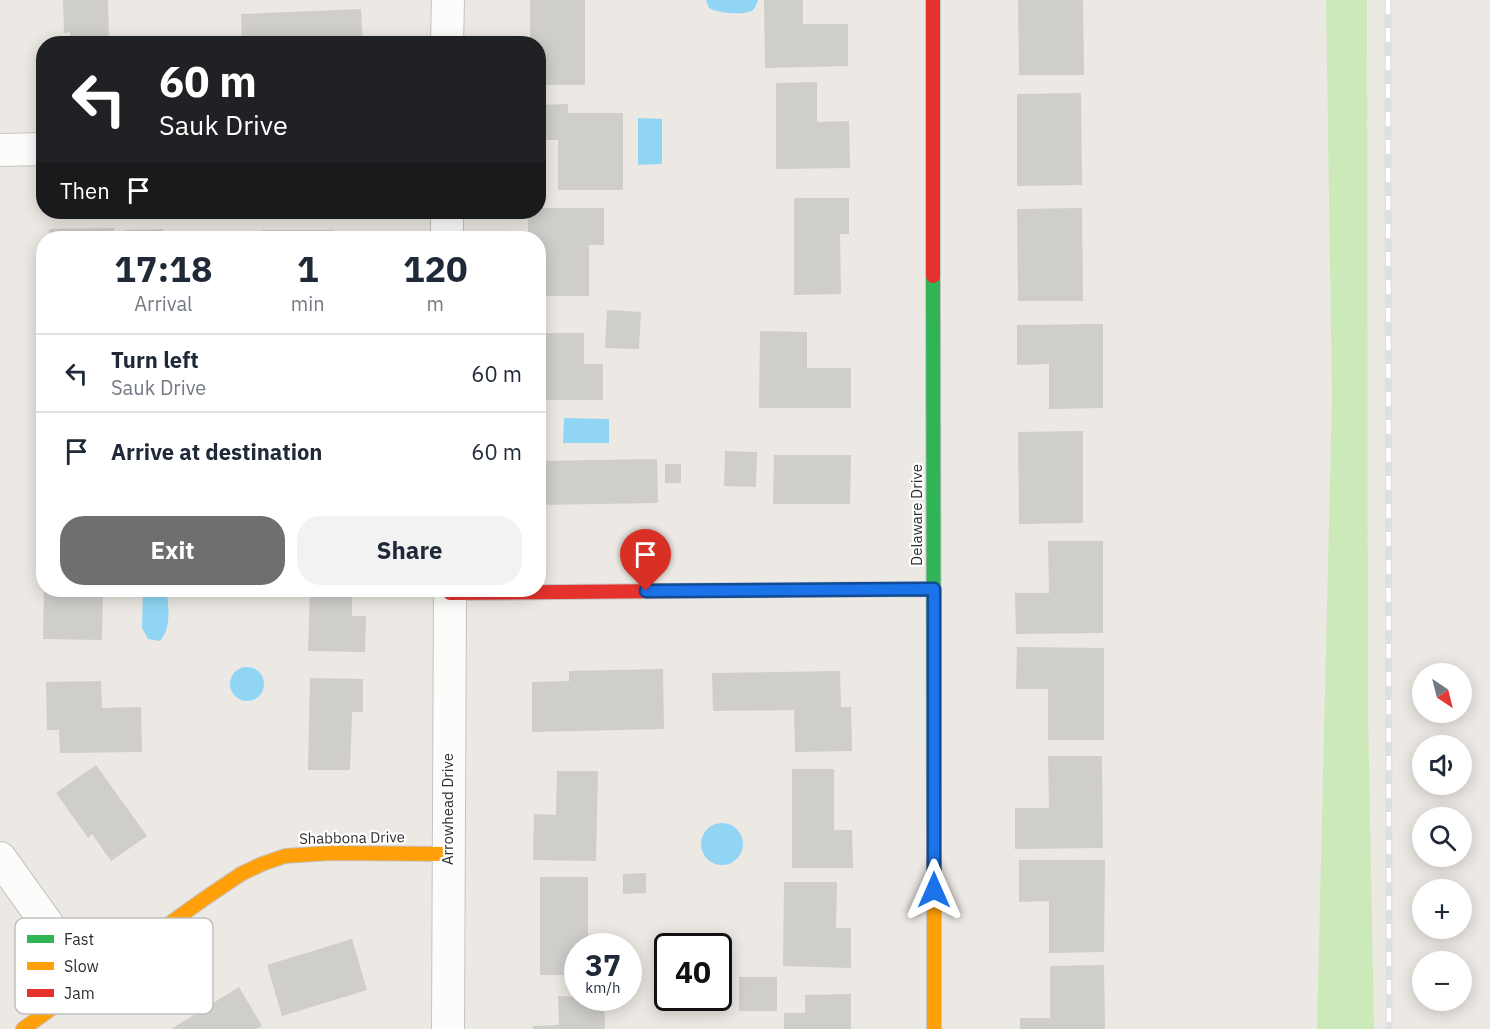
<!DOCTYPE html>
<html lang="en">
<head>
<meta charset="utf-8">
<style>
	body { margin:0; font-family:"IBM Plex Sans",sans-serif; background:#f2f2f3; color:#1f2937; height:100vh; display:flex; flex-direction:column; font-size:22px; white-space:nowrap }
	* { box-sizing:border-box; margin:0 }
	p { font-size:20px; color:#747a83 }
	.icon { flex:none; width:33px; height:33px; fill:none; stroke:currentColor; stroke-width:2; stroke-linecap:round; stroke-linejoin:round }
	.map { position:relative; flex:1; overflow:hidden }
	.side { position:absolute; left:36px; top:231px; width:510px; height:366px; display:flex; flex-direction:column; background:#fff; border-radius:24px; box-shadow:0 3px 15px #0003 }
	.side>* { flex:none }
	.top-card { position:absolute; left:36px; top:36px; width:510px; height:183px; border-radius:24px; box-shadow:0 3px 15px #0003; background:#202124; color:#fff; overflow:hidden }
	.needle { width:39px; rotate:145deg }
	.controls { position:absolute; left:1412px; top:663px; display:grid; gap:12px }
	.controls a { display:grid; place-items:center; width:60px; height:60px; border-radius:50%; background:#fff; box-shadow:0 3px 15px #0003; font-size:30px }
	.speed { position:absolute; left:564px; top:933px; display:flex; gap:12px; font-size:30px; font-weight:700; text-align:center }
	.speed>* { display:grid; place-content:center; width:78px; height:78px; border-radius:50%; background:#fff; box-shadow:0 3px 15px #0003; line-height:1 }
	.speed small { font-size:15px; font-weight:400 }
	.speed .limit { border:3px solid #111; border-radius:9px; background:#fff; color:#111 }
	.pin { position:absolute; display:grid; place-items:center; width:51px; height:51px; color:#fff; margin:-62px -26px; border-radius:50% 50% 50% 0; rotate:-45deg; box-shadow:0 0 6px #0007 }
	.pin .icon { rotate:45deg }
	.me { position:absolute; width:66px; margin:-33px; rotate:0deg; stroke-linejoin:round; filter:drop-shadow(0 0 4px #0008) }
	.turn { display:flex; align-items:center; gap:21px; height:126px; padding:0 24px; font-size:27px }
	.turn .icon { width:78px; height:78px; stroke-width:2.5 }
	.turn b { display:block; font-size:42px; line-height:51px }
	.then { display:flex; align-items:center; height:57px; padding:0 24px; background:#0003; gap:12px; font-size:22px }
	.eta { display:flex; justify-content:space-evenly; align-items:center; height:102px; text-align:center }
	.eta b { font-size:36px; font-weight:700; line-height:42px }
	.action { display:flex; gap:12px; margin-top:auto; padding:12px 24px }
	.action a { flex:1; height:69px; border-radius:24px; background:#706f6d; color:#fff; font-size:24px; font-weight:700; line-height:69px; text-align:center }
	.action a+a { background:#f2f2f3; color:#1f2937 }
	ul { padding:0; list-style:none }
	li { display:flex; align-items:center; gap:18px; height:78px; padding:0 24px; border-top:2px solid #e0e1e3 }
	li div { flex:1 }
	li b { display:block; font-size:22px }
	li em { font-style:normal }
	.map>svg:first-child { display:block }
</style>
</head>
<body>
<div class="map">
<svg width="1490" height="1029" viewBox="0 0 1490 1029">
	<rect width="100%" height="100%" fill="#ece8e3"/>
	<!-- green -->
	<path fill="#cceab9" d="M 1326,0 L 1367,0 L 1368,712 L 1374,1029 L 1317,1029 L 1332,397 Z"/>
	<!-- water -->
	<path fill="#90d6f4" d="M 706,0 L 757,0 L 758,1 C 756,4 756,7 753,10 C 745,16 716,13 709,8 Z
		M 638,118 L 662,119 L 662,164 L 638,165 Z
		M 196,232 L 196,238 L 169,238 L 169,233 Z
		M 564,418 L 609,419 L 609,443 L 563,443 Z
		M 143,590 L 167,590 C 168,607 172,627 160,641 L 148,639 L 142,628 Z
		M230 684a17 17 0 1 1 34 0a17 17 0 1 1-34 0Z
		M701 844a21 21 0 1 1 42 0a21 21 0 1 1-42 0Z"/>
	<!-- building -->
	<path fill="#d0ceca" d="M 63,0 L 108,0 L 109,44 L 70,44 L 70,32 L 64,33 Z
		M 530,0 L 585,0 L 585,85 L 539,85 L 538,44 L 530,44 Z
		M 764,0 L 803,0 L 803,24 L 848,24 L 848,66 L 765,68 Z
		M 1018,0 L 1083,0 L 1084,75 L 1019,75 Z
		M 361,9 L 363,44 L 242,44 L 241,14 Z
		M 817,82 L 817,122 L 849,121 L 850,168 L 776,169 L 776,83 Z
		M 1081,93 L 1082,185 L 1017,186 L 1017,94 Z
		M 568,104 L 568,113 L 623,113 L 623,190 L 558,190 L 558,140 L 538,140 L 538,105 Z
		M 794,198 L 849,198 L 849,234 L 840,234 L 841,294 L 794,295 Z
		M 538,208 L 604,208 L 604,245 L 589,245 L 589,296 L 538,296 L 538,238 L 528,238 L 528,212 L 538,212 Z
		M 1082,208 L 1083,301 L 1018,301 L 1017,209 Z
		M 114,228 L 114,238 L 49,238 L 49,229 Z
		M 163,229 L 164,238 L 124,238 L 124,230 Z
		M 262,230 L 334,230 L 334,238 L 262,238 Z
		M 607,310 L 641,312 L 639,349 L 605,348 Z
		M 1103,324 L 1103,408 L 1049,409 L 1049,364 L 1017,365 L 1017,325 Z
		M 760,331 L 807,332 L 807,368 L 851,368 L 851,408 L 759,408 Z
		M 538,333 L 584,333 L 584,364 L 603,364 L 603,400 L 538,400 Z
		M 1083,431 L 1083,523 L 1019,524 L 1018,432 Z
		M 725,451 L 757,452 L 756,487 L 724,486 Z
		M 774,455 L 851,455 L 850,504 L 773,504 Z
		M 657,459 L 658,503 L 538,505 L 538,461 Z
		M 665,464 L 681,464 L 681,483 L 665,483 Z
		M 1048,541 L 1103,541 L 1103,633 L 1016,634 L 1015,593 L 1049,593 Z
		M 44,590 L 103,590 L 102,640 L 43,639 Z
		M 310,590 L 352,590 L 352,616 L 366,616 L 365,652 L 308,651 Z
		M 1017,647 L 1104,648 L 1104,740 L 1048,740 L 1048,689 L 1016,689 Z
		M 663,669 L 664,729 L 532,732 L 532,682 L 569,681 L 569,671 Z
		M 840,671 L 841,707 L 851,707 L 852,751 L 795,752 L 794,710 L 713,711 L 712,673 Z
		M 310,678 L 363,679 L 363,712 L 352,712 L 350,770 L 308,770 Z
		M 101,681 L 102,708 L 141,707 L 142,752 L 60,753 L 59,730 L 47,730 L 46,682 Z
		M 1048,756 L 1102,756 L 1103,848 L 1015,849 L 1015,808 L 1049,808 Z
		M 96,765 L 147,836 L 111,861 L 92,834 L 88,838 L 56,793 Z
		M 792,769 L 834,769 L 834,830 L 852,830 L 853,868 L 792,868 Z
		M 557,771 L 598,771 L 596,861 L 533,860 L 534,814 L 556,815 Z
		M 1019,860 L 1105,860 L 1104,952 L 1049,953 L 1049,901 L 1019,902 Z
		M 646,873 L 646,893 L 623,894 L 623,874 Z
		M 540,877 L 588,877 L 588,946 L 578,946 L 578,975 L 540,975 Z
		M 784,882 L 837,882 L 836,928 L 851,928 L 851,968 L 783,966 Z
		M 352,939 L 367,990 L 282,1016 L 267,965 Z
		M 1104,965 L 1105,1029 L 1020,1029 L 1020,1018 L 1050,1018 L 1050,966 Z
		M 739,977 L 777,977 L 777,1011 L 739,1011 Z
		M 239,987 L 262,1026 L 256,1029 L 171,1029 Z
		M 851,994 L 851,1029 L 784,1029 L 784,1013 L 805,1013 L 805,995 Z
		M 558,996 L 604,998 L 605,1029 L 533,1029 L 533,1026 L 559,1025 Z"/>
	<g fill="none" stroke-linecap="round" stroke-linejoin="round">
		<!-- street casing -->
		<g stroke="#c5c4c4" stroke-width="34">
			<path id="street" d="M 447,44 L 448,0
				M 0,150 L 44,149
				M 447,212 L 447,238
				M 0,858 L 89,982
				M 448,1029 L 450,590"/>
		</g>
		<!-- fast casing -->
		<g stroke="#c5c4c4" stroke-width="16">
			<path id="fast" d="M 933,276 L 934,835
				M 672,591 L 934,589"/>
		</g>
		<!-- slow casing -->
		<g stroke="#c5c4c4" stroke-width="16">
			<path id="slow" d="M 934,835 L 934,1029
				M 23,1029 L 201,901 L 241,874 L 262,864 L 285,856 L 331,853 L 448,854"/>
		</g>
		<!-- jam casing -->
		<g stroke="#c5c4c4" stroke-width="16">
			<path id="jam" d="M 933,0 L 933,276
				M 450,593 L 672,591"/>
		</g>
		<!-- street -->
		<use href="#street" stroke="#fcfcfb" stroke-width="32"/>
		<!-- fast -->
		<use href="#fast" stroke="#30b455" stroke-width="14"/>
		<!-- slow -->
		<use href="#slow" stroke="#ff9f0a" stroke-width="14"/>
		<!-- jam -->
		<use href="#jam" stroke="#e5322d" stroke-width="14"/>
		<!-- rail casing -->
		<g stroke="#dedfe0" stroke-width="7">
			<path id="rail" d="M 1388,0 L 1389,1029"/>
		</g>
		<!-- rail -->
		<use href="#rail" stroke="#fff" stroke-width="4.5" stroke-dasharray="14" stroke-linecap="butt"/>
	</g>
	<g fill="none" stroke-linecap="round" stroke-linejoin="round">
		<!-- route casing -->
		<g stroke="#114b97" stroke-width="15">
			<path id="route" d="M 646,591 L 934,589 L 934,890"/>
		</g>
		<!-- route -->
		<use href="#route" stroke="#1a73e8" stroke-width="10"/>
	</g>
	<g text-anchor="middle" stroke-width="4.5" stroke-linejoin="round" paint-order="stroke">
		<!-- street labels -->
		<g font-size="15" fill="#2e2e2e" stroke="#fff">
			<text transform="translate(917 515) rotate(-90)" y="5">Delaware Drive</text>
			<text transform="translate(448 809) rotate(-90)" y="5">Arrowhead Drive</text>
			<text transform="translate(352 838) rotate(-1)" y="5">Shabbona Drive</text>
		</g>
	</g>
	<!-- legend -->
	<rect x="15" y="918" width="198" height="96" rx="9" fill="#fff" stroke="#c0c0c0" stroke-width="1.5"/>
	<rect x="27" y="935" width="27" height="8" fill="#30b455"/>
	<rect x="27" y="962" width="27" height="8" fill="#ff9f0a"/>
	<rect x="27" y="989" width="27" height="8" fill="#e5322d"/>
	<g font-size="16" fill="#2e2e2e">
		<text x="64" y="945">Fast</text>
		<text x="64" y="972">Slow</text>
		<text x="64" y="999">Jam</text>
	</g>
</svg>
<div class="controls">
<a><svg class="needle" viewBox="-14 -14 28 28"><path d="M0-13l5 13h-10z" fill="#e53935"/><path d="M0 13l5-13h-10z" fill="#747a83"/></svg></a>
<a><svg class="icon" aria-label="sound" viewBox="0 0 24 24"><path d="M4 9h4l5-4v14l-5-4H4zM17 9q2 3 0 6"/></svg></a>
<a><svg class="icon" aria-label="search" viewBox="0 0 24 24"><circle cx="10" cy="10" r="6"/><path d="M15 15l6 6"/></svg></a>
<a>+</a>
<a>−</a>
</div>
<div class="speed"><div>37<small>km/h</small></div><div class="limit">40</div></div>
<div class="pin" style="left:646px;top:591px;background:#d93025"><svg class="icon" aria-label="arrive" viewBox="0 0 24 24"><path d="M6 21V4h12l-3 4 3 4H6"/></svg></div>
<svg class="me" style="left:934px;top:890px" viewBox="-20 -20 40 40"><path d="M0-17L14 15 0 8-14 15z" fill="#1a73e8" stroke="#fff" stroke-width="4"/></svg>
<div class="top-card">
<div class="turn"><svg class="icon" aria-label="left" viewBox="0 0 24 24"><path d="M17 20v-9H6M10 6l-5 5 5 5"/></svg><div><b>60 m</b>Sauk Drive</div></div>
<div class="then">Then<svg class="icon" aria-label="arrive" viewBox="0 0 24 24"><path d="M6 21V4h12l-3 4 3 4H6"/></svg></div>
</div>
<section class="side">
<div class="eta">
<div><b>17:18</b><p>Arrival</p></div>
<div><b>1</b><p>min</p></div>
<div><b>120</b><p>m</p></div>
</div>
<ul>
<li><svg class="icon" aria-label="left" viewBox="0 0 24 24"><path d="M17 20v-9H6M10 6l-5 5 5 5"/></svg><div><b>Turn left</b><p>Sauk Drive</p></div><em>60 m</em></li>
<li><svg class="icon" aria-label="arrive" viewBox="0 0 24 24"><path d="M6 21V4h12l-3 4 3 4H6"/></svg><div><b>Arrive at destination</b></div><em>60 m</em></li>
</ul>
<div class="action"><a>Exit</a><a>Share</a></div>
</section>
</div>
</body>
</html>
